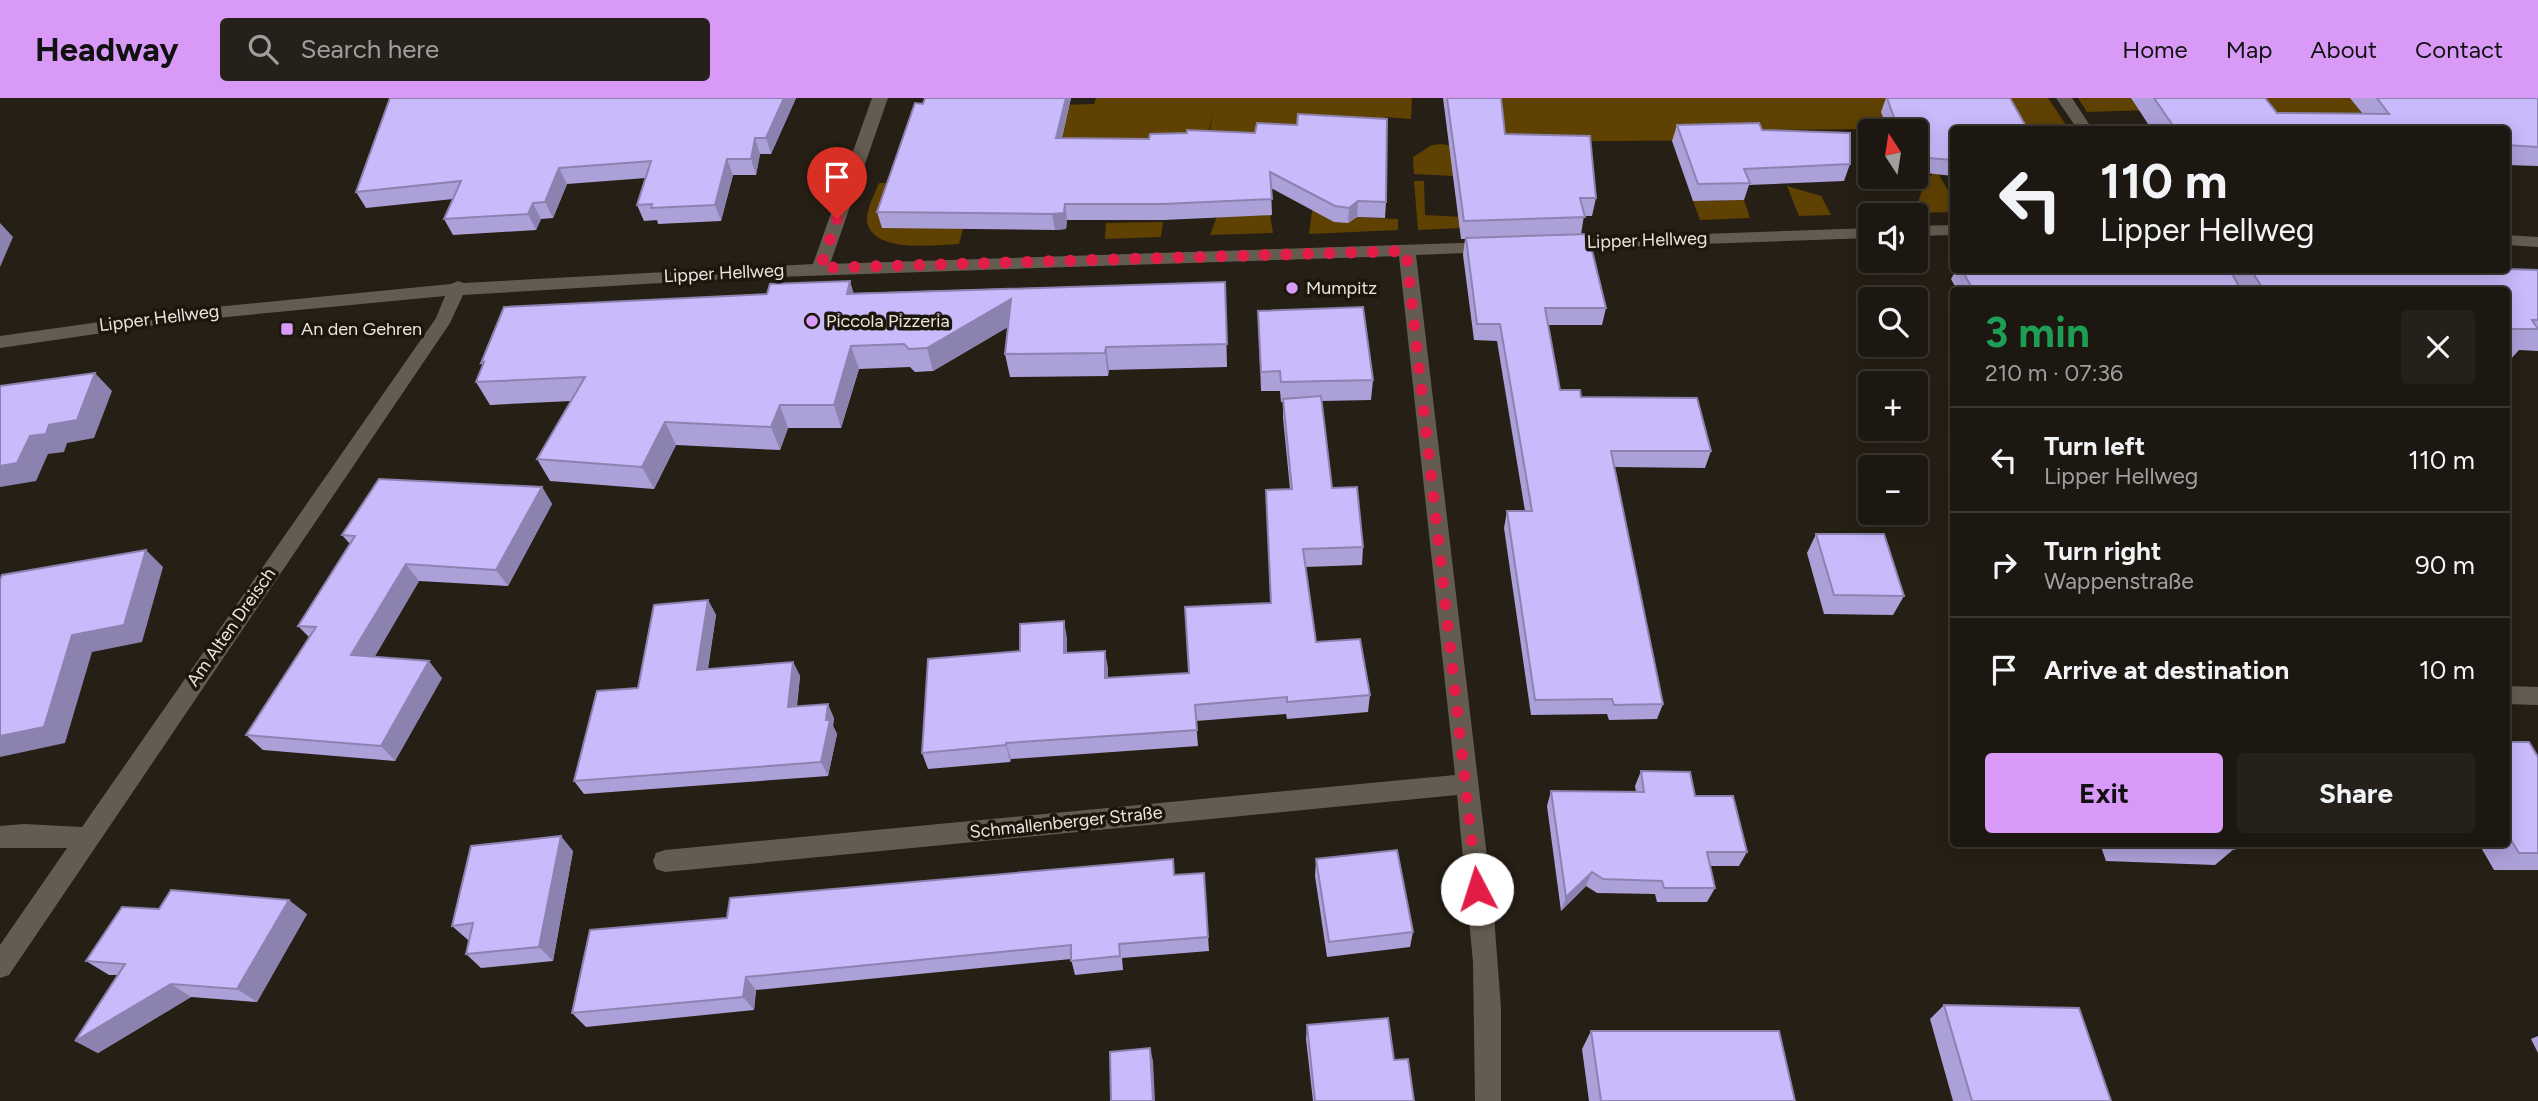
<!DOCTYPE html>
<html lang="en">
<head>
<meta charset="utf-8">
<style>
	body { margin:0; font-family:Figtree,sans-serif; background:#252019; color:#f1f3f6; height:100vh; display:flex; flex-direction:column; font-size:26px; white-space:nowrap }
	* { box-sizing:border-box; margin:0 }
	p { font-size:23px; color:#a09f9f }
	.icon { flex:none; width:38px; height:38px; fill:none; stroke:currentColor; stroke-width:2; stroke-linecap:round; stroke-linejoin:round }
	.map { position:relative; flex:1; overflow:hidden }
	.drawer { position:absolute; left:1950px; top:189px; width:560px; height:560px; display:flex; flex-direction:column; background:#1c1710; border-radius:7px; box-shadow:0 4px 18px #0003,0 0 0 2px #3a3630 }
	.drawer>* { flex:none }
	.top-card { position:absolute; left:1950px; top:28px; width:560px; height:147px; border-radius:7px; box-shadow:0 4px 18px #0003,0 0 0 2px #3a3630; background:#1c1710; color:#f1f3f6; overflow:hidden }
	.needle { width:46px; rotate:348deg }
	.fabs { position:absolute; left:1858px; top:21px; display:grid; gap:14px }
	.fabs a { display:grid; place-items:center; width:70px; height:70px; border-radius:7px; background:#1c1710; box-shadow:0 4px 18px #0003,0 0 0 2px #3a3630; font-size:35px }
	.pin { position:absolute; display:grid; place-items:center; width:60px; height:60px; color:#fff; margin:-72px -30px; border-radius:50% 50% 50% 0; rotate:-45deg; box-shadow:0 0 7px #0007 }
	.pin .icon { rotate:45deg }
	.me { position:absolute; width:77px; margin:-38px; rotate:355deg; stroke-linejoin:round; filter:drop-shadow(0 0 5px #0008) }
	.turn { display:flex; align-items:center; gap:24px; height:147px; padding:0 35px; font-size:32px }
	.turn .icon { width:91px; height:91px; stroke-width:2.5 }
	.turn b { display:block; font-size:49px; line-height:60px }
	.round { display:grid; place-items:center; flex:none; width:74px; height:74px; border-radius:7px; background:#252019 }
	.summary { display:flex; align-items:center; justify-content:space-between; height:119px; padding:0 35px }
	h1 { font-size:42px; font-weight:700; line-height:52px; color:#1e9e55 }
	.primary-button { display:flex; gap:14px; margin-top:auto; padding:14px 35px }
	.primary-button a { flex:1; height:80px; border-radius:7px; background:#d99af7; color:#111; font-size:28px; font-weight:700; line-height:80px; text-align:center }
	.primary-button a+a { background:#252019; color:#f1f3f6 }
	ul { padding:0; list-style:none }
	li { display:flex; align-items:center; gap:21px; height:105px; padding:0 35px; border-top:2px solid #3a3630 }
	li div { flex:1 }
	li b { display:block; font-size:26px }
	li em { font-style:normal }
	header { display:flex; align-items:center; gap:42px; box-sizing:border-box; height:98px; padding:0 35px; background:#d99af7; color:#111 }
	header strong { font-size:33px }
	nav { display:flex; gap:38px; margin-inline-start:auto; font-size:24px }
	.search { width:490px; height:63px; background:#252019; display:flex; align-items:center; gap:18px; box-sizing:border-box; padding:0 24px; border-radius:7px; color:#a09f9f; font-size:26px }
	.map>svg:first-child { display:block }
</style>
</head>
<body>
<header>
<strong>Headway</strong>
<div class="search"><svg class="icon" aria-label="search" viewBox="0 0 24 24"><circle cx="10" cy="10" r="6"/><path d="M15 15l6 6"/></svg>Search here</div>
<nav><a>Home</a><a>Map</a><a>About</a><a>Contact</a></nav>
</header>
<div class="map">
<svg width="2538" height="1003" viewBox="0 0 2538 1003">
	<rect width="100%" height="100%" fill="#261f15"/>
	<!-- green -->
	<path fill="#5f4102" d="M 1096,0 L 1412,0 L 1411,21 L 1385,19 L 1384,37 L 1204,66 L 1213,15 L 1205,49 L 963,131 L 959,146 C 937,147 872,156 867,123 C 866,112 875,95 879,85 L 907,85 L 1063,7 L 1094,6 Z
		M 1450,0 L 2048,0 L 2069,31 L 1973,31 L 1882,14 L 1887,31 L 1753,32 L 1732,42 L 1501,44 Z
		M 2078,0 L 2351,0 L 2371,29 L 2215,10 L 2087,14 Z
		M 1442,46 L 1452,48 L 1453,78 L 1414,76 L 1413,59 L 1432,47 Z
		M 1938,75 L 1953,101 L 1953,114 L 1915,115 L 1922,92 L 1932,76 Z
		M 1414,83 L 1424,83 L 1425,117 L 1481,120 L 1484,129 L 1418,132 Z
		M 1316,84 L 1353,119 L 1398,121 L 1398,132 L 1309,136 Z
		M 1787,88 L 1821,98 L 1831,117 L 1799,118 Z
		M 1744,102 L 1750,120 L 1700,122 L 1693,103 Z
		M 1270,117 L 1273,135 L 1210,137 L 1217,118 Z
		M 1163,124 L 1161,139 L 1105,141 L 1106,125 Z"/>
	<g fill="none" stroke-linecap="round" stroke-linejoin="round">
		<!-- lane -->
		<path fill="#645c50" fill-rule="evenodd" d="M 2056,0 L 2072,0 L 2093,32 L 2078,32 Z
			M 2506,588 L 2538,589 L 2538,607 L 2506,606 Z"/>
		<!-- street -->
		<path fill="#645c50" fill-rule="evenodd" d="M 872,0 L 888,0 L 830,166 L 1491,144 L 1499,149 L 1491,154 L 1416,157 L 1494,818 L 1501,910 L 1501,1003 L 1475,1003 L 1473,864 L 1457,697 L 665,774 L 656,771 L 653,763 L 656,755 L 665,752 L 1455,677 L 1399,158 L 744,180 L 463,197 L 450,225 L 9,877 L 0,880 L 0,847 L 67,750 L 0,750 L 0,728 L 24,726 L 82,729 L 436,220 L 445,198 L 185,223 L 0,250 L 0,238 L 185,212 L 451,186 L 458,183 L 464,185 L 813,166 Z
			M 1953,127 L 1953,137 L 1916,138 L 1916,128 Z
			M 1871,130 L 1871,140 L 1562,151 L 1554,146 L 1562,141 Z
			M 2506,137 L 2538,139 L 2538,149 L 2506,147 Z"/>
	</g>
	<!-- wall -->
	<path fill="#aca0d8" d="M 796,0 L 771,56 L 760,56 L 756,77 L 733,77 L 721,123 L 658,126 L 657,122 L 644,123 L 637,107 L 646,80 L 567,86 L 553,120 L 541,121 L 536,132 L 453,137 L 444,121 L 453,101 L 366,110 L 356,94 Z
		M 925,0 L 1071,0 L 1062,40 L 1149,41 L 1386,104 L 1385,120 L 1357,119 L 1348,125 L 1334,124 L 1271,90 L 1272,117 L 1164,122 L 1067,122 L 1066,131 L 1055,132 L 882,130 L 877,114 Z
		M 1443,0 L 1501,0 L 1505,36 L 1596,100 L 1592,118 L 1584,118 L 1581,136 L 1606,210 L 1602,227 L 1548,227 L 1560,292 L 1581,299 L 1711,353 L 1705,370 L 1614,369 L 1663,606 L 1657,621 L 1609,622 L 1607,616 L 1531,617 L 1504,430 L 1507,413 L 1525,413 L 1497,243 L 1474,242 L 1463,157 L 1465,141 L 1461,141 Z
		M 1886,0 L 2010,0 L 1953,32 L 1953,78 L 1916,74 L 1916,33 L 1888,33 L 1881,14 Z
		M 2131,0 L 2265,0 L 2277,15 L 2362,15 L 2350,0 L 2538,0 L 2538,68 L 2506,67 L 2506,32 L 2152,32 Z
		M 1677,27 L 1762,32 L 1850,66 L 1844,83 L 1749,87 L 1744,102 L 1693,103 L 1672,43 Z
		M 1956,172 L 2538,172 L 2538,253 L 2519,252 L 2511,261 L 2506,261 L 2506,192 L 1957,192 L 1951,181 Z
		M 1225,184 L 1227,269 L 1109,272 L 1108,278 L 1010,279 L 1005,256 L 1008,229 L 933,273 L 915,274 L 910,269 L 859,271 L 841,330 L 788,330 L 780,352 L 676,347 L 654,391 L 550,383 L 537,361 L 571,303 L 490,307 L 476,284 L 483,268 L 481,265 L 853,195 Z
		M 1258,213 L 1373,282 L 1371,302 L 1322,303 L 1332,390 L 1363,449 L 1362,467 L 1305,469 L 1316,544 L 1370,597 L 1368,614 L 1287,621 L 1286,616 L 1196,623 L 1198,648 L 1011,661 L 1010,664 L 928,671 L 922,655 L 1020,553 L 1067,540 L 1067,555 L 1105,553 L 1108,580 L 1189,575 L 1271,505 L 1266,392 L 1290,391 L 1283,320 L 1283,304 L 1281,304 L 1280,293 L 1261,293 Z
		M 542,389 L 552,406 L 508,488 L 419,483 L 374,559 L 442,580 L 395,663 L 263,652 L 246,637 L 309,539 L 298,528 L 350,446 L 342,437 Z
		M 1816,436 L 1904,498 L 1893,517 L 1824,516 L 1807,455 Z
		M 708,502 L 716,517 L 708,571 L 793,564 L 800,578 L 797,608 L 834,620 L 833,628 L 837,636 L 828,678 L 584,696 L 574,683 L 638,590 Z
		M 2506,644 L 2538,659 L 2538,772 L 2494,772 L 2479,746 L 2506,746 Z
		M 1641,673 L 1695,698 L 1747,754 L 1739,768 L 1710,768 L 1715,790 L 1707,804 L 1657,804 L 1655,796 L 1597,795 L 1586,788 L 1561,813 L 1547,708 L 1551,693 L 1636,694 L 1635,688 Z
		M 2100,746 L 2232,746 L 2234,751 L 2215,767 L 2106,763 Z
		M 573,753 L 553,863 L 481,870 L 466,856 L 469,842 L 468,842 L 452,828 Z
		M 1316,761 L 1413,834 L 1410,849 L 1327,859 L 1315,778 Z
		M 1204,775 L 1209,853 L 1122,860 L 1123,872 L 1075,877 L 1071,861 L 756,892 L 754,912 L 586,929 L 572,915 L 727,820 Z
		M 159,811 L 307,816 L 257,904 L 191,899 L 98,955 L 75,943 L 118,877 L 109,877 L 86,863 Z
		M 1944,907 L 2111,1003 L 1953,1003 L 1930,921 Z
		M 1307,927 L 1394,962 L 1414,1003 L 1313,1003 L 1306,941 Z
		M 1591,933 L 1795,1003 L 1589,1003 L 1582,951 Z
		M 2538,938 L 2538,955 L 2531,941 Z"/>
	<!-- shaded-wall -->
	<path fill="#8c82b0" d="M 784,0 L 796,0 L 771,56 L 766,40 Z
		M 1066,0 L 1071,0 L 1058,56 L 1056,40 Z
		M 755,40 L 760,56 L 756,77 L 751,61 Z
		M 727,61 L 733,77 L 721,123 L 715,107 Z
		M 559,70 L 567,86 L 553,120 L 545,104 Z
		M 1358,103 L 1357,119 L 1348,125 L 1349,110 Z
		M 533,105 L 541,121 L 536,132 L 528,116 Z
		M 1065,106 L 1067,122 L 1066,131 L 1055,132 L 1052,116 Z
		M 0,125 L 13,139 L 0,169 Z
		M 850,183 L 857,206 L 847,196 Z
		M 1011,201 L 1016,224 L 933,273 L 927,250 Z
		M 851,248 L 859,271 L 841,330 L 834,307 Z
		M 1106,249 L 1109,272 L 1108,278 L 1105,255 Z
		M 95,275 L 112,293 L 94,340 L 67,345 L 64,354 L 48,356 L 36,383 L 0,389 L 0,368 L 30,338 L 49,327 Z
		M 780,307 L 788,330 L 780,352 L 771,329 Z
		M 665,324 L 676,347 L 654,391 L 642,369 Z
		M 542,389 L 552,406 L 508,488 L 496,472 Z
		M 146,452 L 163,469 L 142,544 L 92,554 L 65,645 L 0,659 L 0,638 L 72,537 Z
		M 406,466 L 419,483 L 366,574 L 351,557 Z
		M 708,502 L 716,517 L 705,586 L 697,572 Z
		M 1064,523 L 1067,540 L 1067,572 L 1064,555 Z
		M 1105,553 L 1108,570 L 1108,597 L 1105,580 Z
		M 429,563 L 442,580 L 395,663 L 381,648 Z
		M 793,564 L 800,578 L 795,623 L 788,609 Z
		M 828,606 L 834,620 L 833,628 L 837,636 L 828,678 L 821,664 Z
		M 1006,645 L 1011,661 L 1010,664 L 1006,647 Z
		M 561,738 L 573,753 L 553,863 L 539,849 Z
		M 1592,774 L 1586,788 L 1561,813 L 1566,799 Z
		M 289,802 L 307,816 L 257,904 L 237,891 Z
		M 746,879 L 756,892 L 754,912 L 743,899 Z
		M 171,886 L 191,899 L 98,955 L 75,943 Z
		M 1150,950 L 1153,963 L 1155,1003 L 1153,1003 Z"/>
	<!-- building -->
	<path fill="#c8bafb" stroke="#8c82b0" stroke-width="2" d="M 390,0 L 784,0 L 766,40 L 755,40 L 751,61 L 727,61 L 715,107 L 651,110 L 652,106 L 637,107 L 651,63 L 559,70 L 545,104 L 533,105 L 528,116 L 444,121 L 461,83 L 356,94 Z
		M 925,0 L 1066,0 L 1056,40 L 1149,41 L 1150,36 L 1187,35 L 1187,32 L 1255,35 L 1257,25 L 1297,27 L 1298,16 L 1387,21 L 1386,104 L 1358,103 L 1349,110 L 1335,108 L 1270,74 L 1272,101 L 1163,106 L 1065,106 L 1064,115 L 1052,116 L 877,114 L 915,5 L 923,6 Z
		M 1447,0 L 1501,0 L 1505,36 L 1590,38 L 1596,100 L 1580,100 L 1585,119 L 1464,123 Z
		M 1887,0 L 2010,0 L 2028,32 L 1953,32 L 1953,62 L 1916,59 L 1916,33 L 1899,33 Z
		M 2154,0 L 2265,0 L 2277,15 L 2389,16 L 2377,0 L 2538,0 L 2538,49 L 2506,47 L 2506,32 L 2176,32 Z
		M 1759,25 L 1762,32 L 1850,35 L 1850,66 L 1744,71 L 1750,85 L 1698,86 L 1677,27 Z
		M 1588,136 L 1606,210 L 1545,210 L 1560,292 L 1580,292 L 1581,299 L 1697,300 L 1711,353 L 1611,353 L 1663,606 L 1614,607 L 1612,601 L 1535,602 L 1507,413 L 1532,413 L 1500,226 L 1477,226 L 1466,140 Z
		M 2506,171 L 2538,172 L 2538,222 L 2532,222 L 2538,231 L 2506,231 L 2506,192 L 2264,192 L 2251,172 Z
		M 1962,172 L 2230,172 L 2241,192 L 1973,192 Z
		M 850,183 L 847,196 L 1225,184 L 1227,246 L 1106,249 L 1105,255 L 1005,256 L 1011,201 L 927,250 L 909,251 L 904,246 L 851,248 L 834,307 L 780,307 L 771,329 L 665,324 L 642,369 L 537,361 L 585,279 L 476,284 L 484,264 L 481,265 L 504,209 L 767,196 L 770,186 Z
		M 1363,209 L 1373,282 L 1281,284 L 1280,273 L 1261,274 L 1258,213 Z
		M 95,275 L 77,322 L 49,327 L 46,336 L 30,338 L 17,365 L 0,368 L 0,288 Z
		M 1321,298 L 1332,390 L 1357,389 L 1363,449 L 1303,451 L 1316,544 L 1360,541 L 1370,597 L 1287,604 L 1287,599 L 1195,607 L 1197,632 L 1006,645 L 1006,647 L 922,655 L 928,561 L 1020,553 L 1020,526 L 1064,523 L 1064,555 L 1105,553 L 1105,580 L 1189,575 L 1185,509 L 1271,505 L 1266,392 L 1292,391 L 1283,301 Z
		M 379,381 L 542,389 L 496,472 L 406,466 L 351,557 L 429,563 L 381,648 L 246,637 L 316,529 L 298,528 L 355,438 L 342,437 Z
		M 1816,436 L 1884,436 L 1904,498 L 1834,497 Z
		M 146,452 L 124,527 L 72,537 L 44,629 L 0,638 L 0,482 L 2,477 Z
		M 708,502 L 697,572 L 793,564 L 788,609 L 828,606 L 826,622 L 830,622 L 821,664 L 574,683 L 597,593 L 638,590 L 654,507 Z
		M 2506,644 L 2529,644 L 2538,659 L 2538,755 L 2519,755 L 2506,734 Z
		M 1641,673 L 1690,674 L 1695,698 L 1733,698 L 1747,754 L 1707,754 L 1715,790 L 1664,790 L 1662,783 L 1603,781 L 1592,774 L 1566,799 L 1551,693 L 1644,694 Z
		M 561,738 L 539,849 L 466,856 L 473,825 L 452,828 L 471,748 Z
		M 2123,746 L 2232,746 L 2234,751 Z
		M 1397,752 L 1413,834 L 1329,844 L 1316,761 Z
		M 1173,761 L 1174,777 L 1204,775 L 1208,839 L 1119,846 L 1120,858 L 1071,863 L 1071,847 L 746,879 L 743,899 L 572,915 L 590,832 L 727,820 L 730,800 Z
		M 171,792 L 289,802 L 237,891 L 171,886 L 75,943 L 125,866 L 86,863 L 122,809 L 159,811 Z
		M 1944,907 L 2079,910 L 2111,1003 L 1972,1003 Z
		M 1388,920 L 1394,962 L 1408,961 L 1414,1003 L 1315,1003 L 1307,927 Z
		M 1591,933 L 1779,933 L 1795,1003 L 1601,1003 Z
		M 1150,950 L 1153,1003 L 1111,1003 L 1110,954 Z"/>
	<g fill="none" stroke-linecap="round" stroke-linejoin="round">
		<!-- route -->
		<path stroke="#e11d48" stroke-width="12" stroke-dasharray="0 21.6" d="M 837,121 L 820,170 L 1406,153 L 1477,791"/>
	</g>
	<!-- markers -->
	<g fill="#d99af7" stroke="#1c160c" stroke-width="2.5">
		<circle cx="1292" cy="190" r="7"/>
		<circle cx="812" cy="223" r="7"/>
		<rect x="280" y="224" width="14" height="14" rx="3.5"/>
	</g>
	<g text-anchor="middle" stroke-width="7" stroke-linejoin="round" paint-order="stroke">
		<!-- street labels -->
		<g font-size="18" fill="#eae6df" stroke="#1c160c">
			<text transform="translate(1647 142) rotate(-2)" y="6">Lipper Hellweg</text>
			<text transform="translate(724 175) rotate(-3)" y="6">Lipper Hellweg</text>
			<text transform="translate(159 220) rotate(-7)" y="6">Lipper Hellweg</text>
			<text transform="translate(231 529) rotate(-55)" y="6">Am Alten Dreisch</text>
			<text transform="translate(1066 724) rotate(-6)" y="6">Schmallenberger Straße</text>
		</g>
		<!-- poi labels -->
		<g font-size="18" fill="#eae6df" stroke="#1c160c" text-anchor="start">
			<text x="1306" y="196">Mumpitz</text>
			<text x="826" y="229">Piccola Pizzeria</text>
			<text x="301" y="237">An den Gehren</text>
		</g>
	</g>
</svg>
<div class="fabs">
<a><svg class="needle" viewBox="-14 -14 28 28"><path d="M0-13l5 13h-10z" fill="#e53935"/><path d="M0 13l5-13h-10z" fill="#a09f9f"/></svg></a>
<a><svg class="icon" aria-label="sound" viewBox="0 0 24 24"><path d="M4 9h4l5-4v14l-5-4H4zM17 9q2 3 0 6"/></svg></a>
<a><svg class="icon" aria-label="search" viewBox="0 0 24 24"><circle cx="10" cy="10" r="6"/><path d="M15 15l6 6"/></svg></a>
<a>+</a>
<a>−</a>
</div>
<div class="pin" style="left:837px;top:121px;background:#d93025"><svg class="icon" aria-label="arrive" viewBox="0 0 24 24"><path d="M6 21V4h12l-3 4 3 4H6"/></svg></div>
<svg class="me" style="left:1477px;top:791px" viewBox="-20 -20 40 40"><circle r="19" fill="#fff"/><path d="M0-13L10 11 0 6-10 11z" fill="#e11d48"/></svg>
<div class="top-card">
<div class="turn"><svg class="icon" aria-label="left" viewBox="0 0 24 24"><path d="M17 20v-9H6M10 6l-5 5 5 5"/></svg><div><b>110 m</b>Lipper Hellweg</div></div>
</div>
<section class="drawer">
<div class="summary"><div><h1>3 min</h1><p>210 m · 07:36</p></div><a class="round"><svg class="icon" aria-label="close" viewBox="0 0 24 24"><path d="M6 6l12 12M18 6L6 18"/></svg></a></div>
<ul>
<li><svg class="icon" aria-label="left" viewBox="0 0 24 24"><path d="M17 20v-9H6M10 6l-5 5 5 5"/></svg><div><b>Turn left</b><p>Lipper Hellweg</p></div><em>110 m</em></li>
<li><svg class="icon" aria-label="right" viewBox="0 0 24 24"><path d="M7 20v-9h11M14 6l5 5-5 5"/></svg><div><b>Turn right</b><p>Wappenstraße</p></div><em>90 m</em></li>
<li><svg class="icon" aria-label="arrive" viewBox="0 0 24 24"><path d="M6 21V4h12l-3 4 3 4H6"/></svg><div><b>Arrive at destination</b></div><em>10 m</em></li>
</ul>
<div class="primary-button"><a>Exit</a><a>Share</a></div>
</section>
</div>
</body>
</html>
